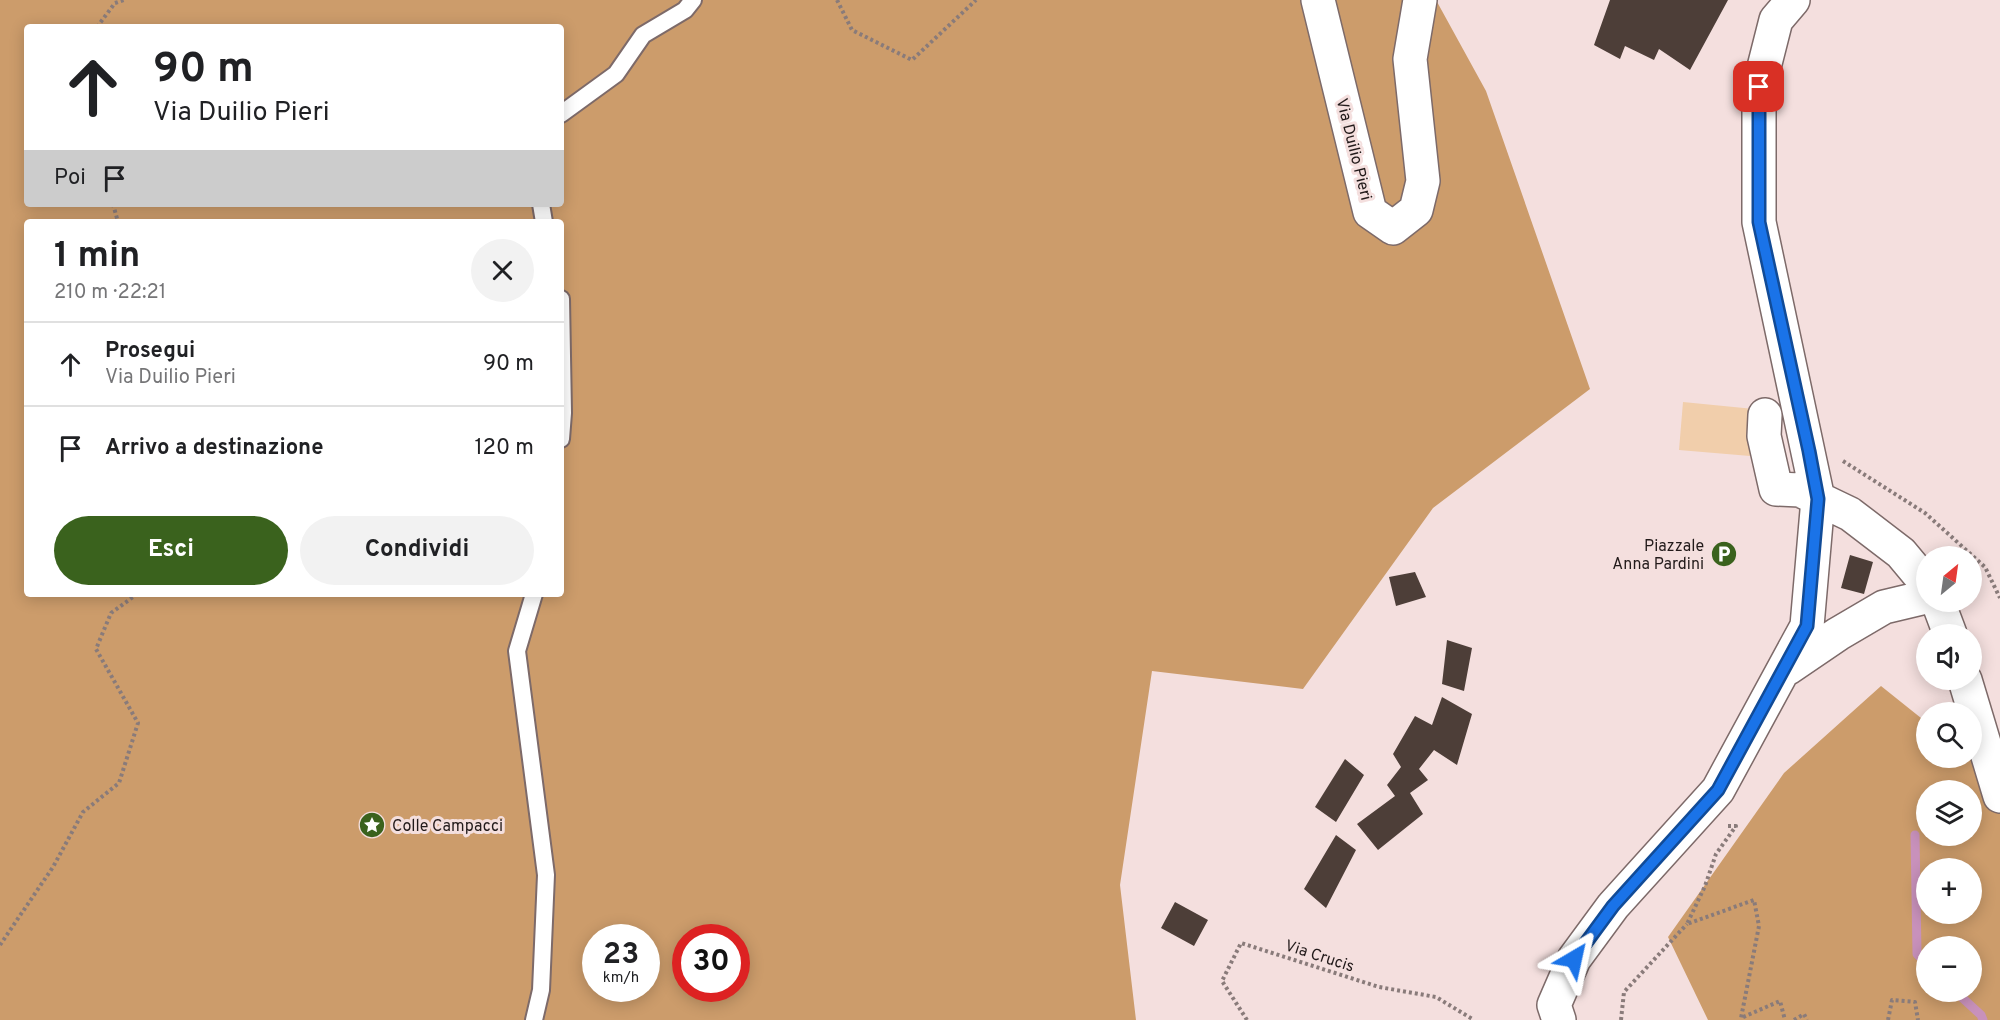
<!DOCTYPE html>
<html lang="it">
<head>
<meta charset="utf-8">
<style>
	body { margin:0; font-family:Overpass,sans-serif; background:#f2f2f2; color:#202124; height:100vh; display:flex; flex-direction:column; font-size:22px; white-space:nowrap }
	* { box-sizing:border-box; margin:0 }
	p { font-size:20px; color:#757577 }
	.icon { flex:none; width:33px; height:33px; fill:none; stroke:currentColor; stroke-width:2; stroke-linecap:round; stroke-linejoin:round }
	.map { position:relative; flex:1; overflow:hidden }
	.sheet { position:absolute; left:24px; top:219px; width:540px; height:378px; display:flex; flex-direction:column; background:#fff; border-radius:6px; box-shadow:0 3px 15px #0003 }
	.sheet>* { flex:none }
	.hud { position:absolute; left:24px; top:24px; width:540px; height:183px; border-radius:6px; box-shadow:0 3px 15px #0003; background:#fff; color:#202124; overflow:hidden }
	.needle { width:39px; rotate:29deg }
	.fabs { position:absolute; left:1916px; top:546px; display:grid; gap:12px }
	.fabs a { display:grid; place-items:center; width:66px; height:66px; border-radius:50%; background:#fff; box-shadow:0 3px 15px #0003; font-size:30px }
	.speed { position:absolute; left:582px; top:924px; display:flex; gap:12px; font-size:30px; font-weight:700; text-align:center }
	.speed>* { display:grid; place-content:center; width:78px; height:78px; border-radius:50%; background:#fff; box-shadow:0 3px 15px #0003; line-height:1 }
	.speed small { font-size:15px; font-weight:400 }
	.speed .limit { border:9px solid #d22; background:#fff; color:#111 }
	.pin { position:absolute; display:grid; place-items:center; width:51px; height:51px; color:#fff; margin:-26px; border-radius:12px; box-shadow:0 3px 9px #0006 }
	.me { position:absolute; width:66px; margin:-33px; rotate:36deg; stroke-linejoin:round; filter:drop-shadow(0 0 4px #0008) }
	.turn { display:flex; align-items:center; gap:21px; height:126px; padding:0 30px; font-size:27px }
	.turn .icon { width:78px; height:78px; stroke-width:2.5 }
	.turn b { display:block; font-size:42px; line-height:51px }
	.then { display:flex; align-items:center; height:57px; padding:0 30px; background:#0003; gap:12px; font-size:22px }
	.round { display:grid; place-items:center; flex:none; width:63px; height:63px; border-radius:32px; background:#f2f2f2 }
	.summary { display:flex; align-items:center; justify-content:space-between; height:102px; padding:0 30px }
	h1 { font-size:36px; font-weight:700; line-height:45px }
	.primary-button { display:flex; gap:12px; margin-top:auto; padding:12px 30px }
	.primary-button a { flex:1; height:69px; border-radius:36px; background:#3a621d; color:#fff; font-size:24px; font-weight:700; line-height:69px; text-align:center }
	.primary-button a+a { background:#f2f2f2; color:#202124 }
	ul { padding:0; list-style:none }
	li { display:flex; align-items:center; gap:18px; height:84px; padding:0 30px; border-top:2px solid #e0e0e0 }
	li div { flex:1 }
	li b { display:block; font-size:22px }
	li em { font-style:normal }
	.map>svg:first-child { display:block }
</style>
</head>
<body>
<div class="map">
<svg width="2000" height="1020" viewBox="0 0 2000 1020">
	<rect width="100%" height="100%" fill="#f4dfde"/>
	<!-- green -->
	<path fill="#f1ceab" d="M 1683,402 L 1754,409 L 1750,456 L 1679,450 Z"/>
	<!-- forest -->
	<path fill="#cc9c6b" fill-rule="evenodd" d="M 0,0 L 1436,0 L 1486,91 L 1590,389 L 1433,508 L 1303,689 L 1152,671 L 1120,885 L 1136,1020 L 0,1020 ZM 27,27 L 561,27 L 561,204 L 27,204 ZM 27,222 L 561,222 L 561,594 L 27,594 ZM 596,938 L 646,938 L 646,988 L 596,988 ZM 686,938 L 736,938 L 736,988 L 686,988 Z
		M 1881,686 L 1926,722 L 1926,758 L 1971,757 L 2000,780 L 2000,1020 L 1708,1020 L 1668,937 L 1784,773 ZM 1926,790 L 1971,790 L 1971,836 L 1926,836 ZM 1926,868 L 1971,868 L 1971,914 L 1926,914 ZM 1926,946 L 1971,946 L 1971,992 L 1926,992 Z"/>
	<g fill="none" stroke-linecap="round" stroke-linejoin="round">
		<!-- stream -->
		<path stroke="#c891bb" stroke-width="9" d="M 1915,835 L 1917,954 L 1926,963
			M 1956,992 L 1981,1015 L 1983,1020"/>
	</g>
	<!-- building -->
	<path fill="#4d3e38" d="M 1610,0 L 1728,0 L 1690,70 L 1659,49 L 1654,60 L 1625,46 L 1620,59 L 1594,45 Z
		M 1850,555 L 1873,562 L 1864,594 L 1841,588 Z
		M 1415,572 L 1426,597 L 1396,606 L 1389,577 Z
		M 1447,640 L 1472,648 L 1464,691 L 1442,684 Z
		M 1442,697 L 1472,714 L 1457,765 L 1434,750 L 1419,769 L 1428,780 L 1410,793 L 1423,814 L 1378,850 L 1357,824 L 1395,796 L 1387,785 L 1401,767 L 1393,754 L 1415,716 L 1432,725 Z
		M 1345,759 L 1364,775 L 1336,822 L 1315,807 Z
		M 1336,835 L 1356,850 L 1326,908 L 1304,889 Z
		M 1175,902 L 1208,920 L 1194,946 L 1161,928 Z"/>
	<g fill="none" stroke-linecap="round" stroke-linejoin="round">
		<!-- lane casing -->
		<g stroke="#7d6a69" stroke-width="20">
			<path id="lane" d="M 561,114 L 616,74 L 643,35 L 685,10 L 693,0
				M 541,204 L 544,222
				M 561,299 L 563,413 L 561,439
				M 534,594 L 517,651 L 546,875 L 541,990 L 534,1020"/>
		</g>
		<!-- street casing -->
		<g stroke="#7d6a69" stroke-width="36">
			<path id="street" d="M 1318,0 L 1370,212 L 1393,228 L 1416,210 L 1423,181 L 1410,59 L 1420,0
				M 1765,415 L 1764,436 L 1776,489 L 1800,490 L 1850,514 L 1901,553 L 1926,583
				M 1788,668 L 1838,634 L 1884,607 L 1926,597
				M 1559,1020 L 1554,1005 L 1574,959 L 1613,906 L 1718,790 L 1807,626 L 1818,499 L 1759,222 L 1759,87 L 1776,20 L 1793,0"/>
		</g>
		<!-- secondary casing -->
		<g stroke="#7d6a69" stroke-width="36">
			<path id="secondary" d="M 1938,602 L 1950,634
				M 1965,680 L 2000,796"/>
		</g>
		<!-- path -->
		<path stroke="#897b7a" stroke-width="4" stroke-dasharray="3 3" stroke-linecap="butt" d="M 837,0 L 852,30 L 912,60 L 976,0
			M 97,27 L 115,3 L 124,0
			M 113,204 L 118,222
			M 1843,461 L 1925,513 L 1985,567 L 2000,598
			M 1728,826 L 1736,826 L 1716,854 L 1705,886 L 1687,924 L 1754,900 L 1759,926 L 1741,1018 L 1780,1001 L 1785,1020
			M 0,945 L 53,867 L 83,812 L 119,783 L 138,723 L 96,649 L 111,613 L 133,597 L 131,594
			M 1247,1020 L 1222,981 L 1241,943 L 1379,987 L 1436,997 L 1474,1020
			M 1621,1020 L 1624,992 L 1687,924
			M 1794,1020 L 1804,1014 L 1807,1020
			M 1888,1020 L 1892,1000 L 1915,1002 L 1918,1020"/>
		<!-- lane -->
		<use href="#lane" stroke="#fff" stroke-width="16"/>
		<!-- street -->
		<use href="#street" stroke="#fff" stroke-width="33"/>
		<!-- secondary -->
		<use href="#secondary" stroke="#fff" stroke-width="33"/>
	</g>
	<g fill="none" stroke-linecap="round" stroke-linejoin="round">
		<!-- route casing -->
		<g stroke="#114b97" stroke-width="15">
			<path id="route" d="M 1574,959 L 1613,906 L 1718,790 L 1807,626 L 1818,499 L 1809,451 L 1759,222 L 1759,87"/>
		</g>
		<!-- route -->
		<use href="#route" stroke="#1a73e8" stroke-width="10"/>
	</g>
	<!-- icons -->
	<defs>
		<g id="parking-disc" transform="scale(1.35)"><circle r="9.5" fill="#3a621d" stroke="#f4dfde"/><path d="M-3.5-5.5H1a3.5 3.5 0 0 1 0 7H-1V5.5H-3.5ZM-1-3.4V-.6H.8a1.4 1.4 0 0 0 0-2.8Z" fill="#fff"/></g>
		<g id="sight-disc" transform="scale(1.35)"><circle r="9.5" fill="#3a621d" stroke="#f4dfde"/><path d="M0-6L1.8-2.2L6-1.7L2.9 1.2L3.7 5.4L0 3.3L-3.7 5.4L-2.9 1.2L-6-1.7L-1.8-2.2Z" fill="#fff"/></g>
	</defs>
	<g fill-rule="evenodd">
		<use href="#parking-disc" x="1724" y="554"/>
		<use href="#sight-disc" x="372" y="825"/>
	</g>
	<g text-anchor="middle" stroke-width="6" stroke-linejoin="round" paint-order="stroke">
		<!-- street labels -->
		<g font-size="16" fill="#221a1a" stroke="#f4dfde">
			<text transform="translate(1355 149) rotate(76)" y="6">Via Duilio Pieri</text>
			<text transform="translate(1320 955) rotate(18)" y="6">Via Crucis</text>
		</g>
		<!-- poi labels -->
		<g font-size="16" fill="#221a1a" stroke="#f4dfde" text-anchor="end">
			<text x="1704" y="551">Piazzale<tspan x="1704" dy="18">Anna Pardini</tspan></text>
			<text x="392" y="831" text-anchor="start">Colle Campacci</text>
		</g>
	</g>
</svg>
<div class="fabs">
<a><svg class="needle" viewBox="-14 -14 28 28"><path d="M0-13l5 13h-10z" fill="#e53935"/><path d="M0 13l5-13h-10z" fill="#757577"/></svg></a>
<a><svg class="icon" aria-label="sound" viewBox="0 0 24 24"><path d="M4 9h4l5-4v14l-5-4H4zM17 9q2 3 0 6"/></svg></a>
<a><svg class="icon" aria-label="search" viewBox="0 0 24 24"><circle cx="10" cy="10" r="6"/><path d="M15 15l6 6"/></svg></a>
<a><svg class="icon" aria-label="layers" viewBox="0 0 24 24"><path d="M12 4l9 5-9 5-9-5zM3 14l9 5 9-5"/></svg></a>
<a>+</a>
<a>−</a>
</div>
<div class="speed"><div>23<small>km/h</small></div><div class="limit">30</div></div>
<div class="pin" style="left:1759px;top:87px;background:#d93025"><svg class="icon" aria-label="arrive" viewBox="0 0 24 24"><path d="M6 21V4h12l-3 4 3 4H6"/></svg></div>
<svg class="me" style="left:1574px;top:959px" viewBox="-20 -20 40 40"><path d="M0-17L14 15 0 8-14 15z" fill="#1a73e8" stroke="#fff" stroke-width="4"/></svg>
<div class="hud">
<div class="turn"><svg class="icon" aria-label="ahead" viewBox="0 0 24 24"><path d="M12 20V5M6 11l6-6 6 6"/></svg><div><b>90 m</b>Via Duilio Pieri</div></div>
<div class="then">Poi<svg class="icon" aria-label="arrive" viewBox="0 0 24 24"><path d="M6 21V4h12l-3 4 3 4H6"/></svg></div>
</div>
<section class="sheet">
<div class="summary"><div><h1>1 min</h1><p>210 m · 22:21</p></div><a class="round"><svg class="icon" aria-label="close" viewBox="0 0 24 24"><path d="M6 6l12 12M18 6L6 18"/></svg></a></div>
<ul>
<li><svg class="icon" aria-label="ahead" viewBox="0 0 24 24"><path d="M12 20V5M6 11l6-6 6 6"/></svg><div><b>Prosegui</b><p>Via Duilio Pieri</p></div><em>90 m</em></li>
<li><svg class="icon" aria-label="arrive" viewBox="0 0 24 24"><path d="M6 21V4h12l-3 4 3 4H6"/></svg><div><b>Arrivo a destinazione</b></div><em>120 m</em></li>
</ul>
<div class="primary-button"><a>Esci</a><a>Condividi</a></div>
</section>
</div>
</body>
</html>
